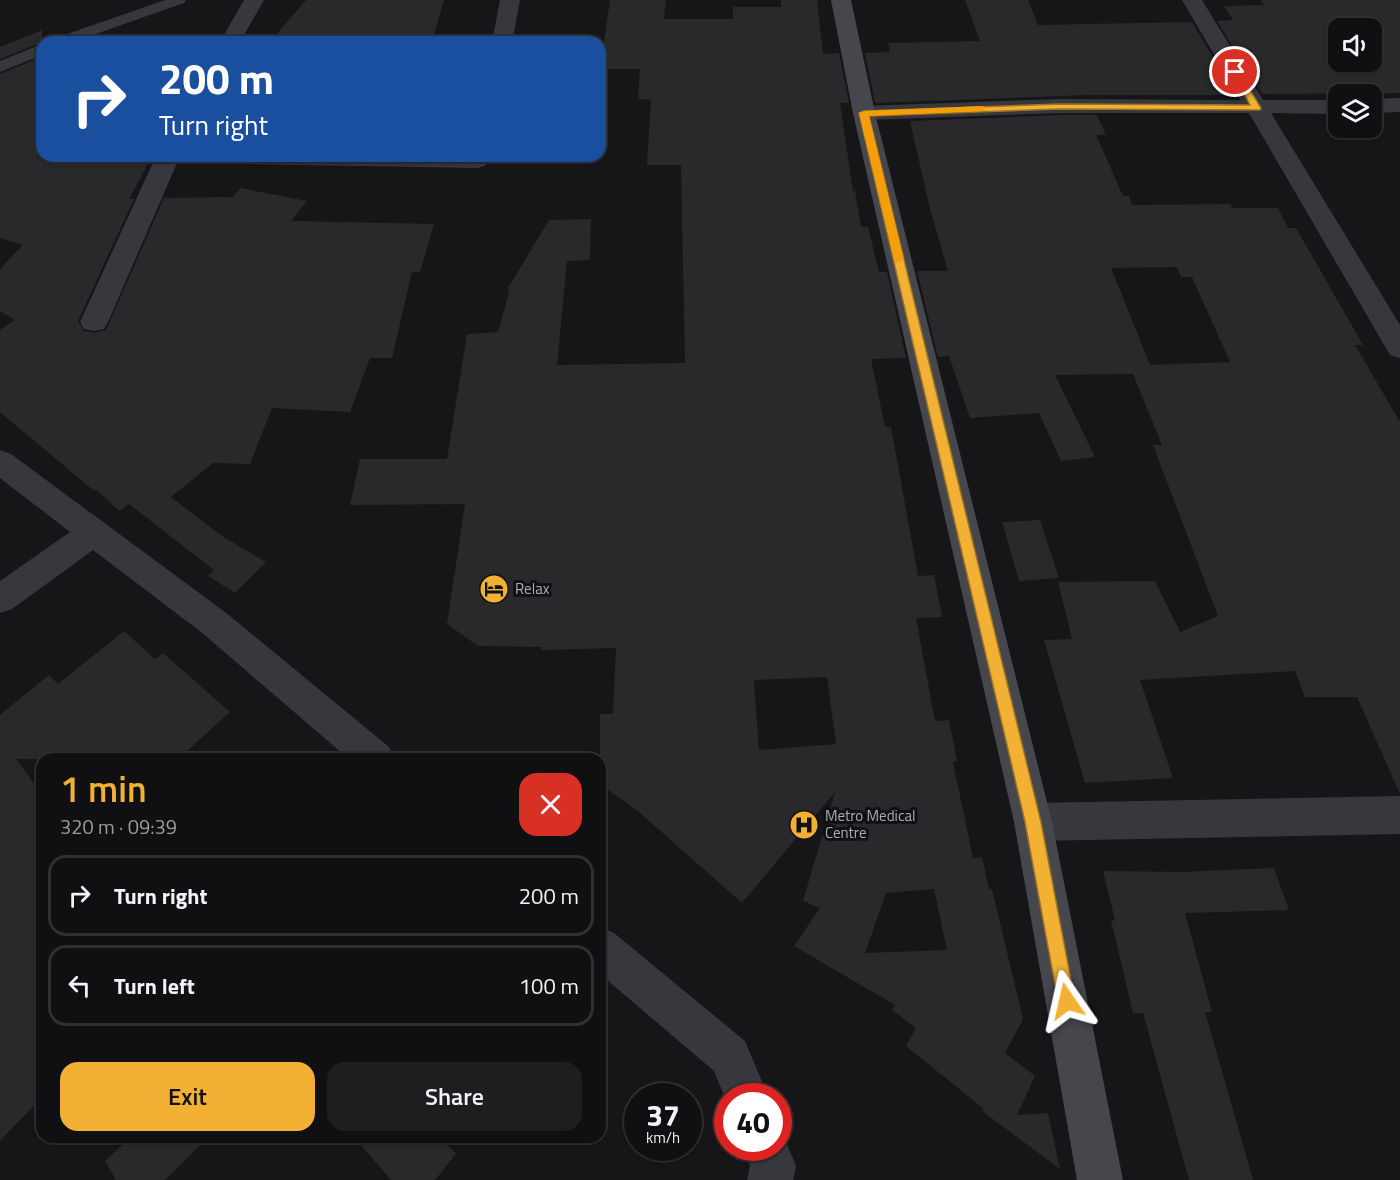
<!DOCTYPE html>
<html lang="en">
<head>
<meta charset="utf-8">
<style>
	body { margin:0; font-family:"Titillium Web",sans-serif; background:#1e1e20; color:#f1f3f6; height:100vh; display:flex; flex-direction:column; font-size:22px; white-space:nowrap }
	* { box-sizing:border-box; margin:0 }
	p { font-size:20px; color:#9c9d9f }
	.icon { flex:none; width:33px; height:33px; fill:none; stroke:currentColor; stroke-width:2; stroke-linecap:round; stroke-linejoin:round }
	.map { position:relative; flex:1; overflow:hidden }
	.drawer { position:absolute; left:36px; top:753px; width:570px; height:390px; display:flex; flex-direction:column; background:#101012; border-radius:18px; box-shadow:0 2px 4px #0004,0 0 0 2px #303032 }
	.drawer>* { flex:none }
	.top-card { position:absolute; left:36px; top:36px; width:570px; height:126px; border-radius:18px; box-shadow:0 2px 4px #0004,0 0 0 2px #303032; background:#1a4fa0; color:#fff; overflow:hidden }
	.tools { position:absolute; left:1328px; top:18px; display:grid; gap:12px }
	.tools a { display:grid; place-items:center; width:54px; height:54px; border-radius:12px; background:#101012; box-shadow:0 2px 4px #0004,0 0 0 2px #303032; font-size:30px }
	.speed { position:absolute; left:624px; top:1083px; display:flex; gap:12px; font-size:30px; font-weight:700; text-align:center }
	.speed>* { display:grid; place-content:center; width:78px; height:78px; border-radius:50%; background:#101012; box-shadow:0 2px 4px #0004,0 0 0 2px #303032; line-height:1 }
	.speed small { font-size:15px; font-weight:400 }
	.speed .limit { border:9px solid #d22; background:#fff; color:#111 }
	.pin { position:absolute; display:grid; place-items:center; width:51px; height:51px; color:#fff; margin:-26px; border:3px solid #fff; border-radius:50%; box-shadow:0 2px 6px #0007 }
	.me { position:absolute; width:66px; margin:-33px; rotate:349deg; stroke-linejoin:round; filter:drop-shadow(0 0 4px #0008) }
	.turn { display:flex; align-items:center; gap:21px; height:126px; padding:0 24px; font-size:27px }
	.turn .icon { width:78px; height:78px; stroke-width:2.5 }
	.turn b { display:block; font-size:42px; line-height:51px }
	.round { display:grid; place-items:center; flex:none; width:63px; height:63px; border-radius:18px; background:#1e1e20 }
	.headline { display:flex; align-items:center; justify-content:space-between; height:102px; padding:0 24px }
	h1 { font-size:36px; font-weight:600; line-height:45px; color:#f2b134 }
	.cta { display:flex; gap:12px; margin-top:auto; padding:12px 24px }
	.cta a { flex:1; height:69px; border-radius:18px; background:#f2b134; color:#111; font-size:24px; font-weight:600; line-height:69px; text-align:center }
	.cta a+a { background:#1e1e20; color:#f1f3f6 }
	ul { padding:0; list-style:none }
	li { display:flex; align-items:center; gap:18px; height:81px; margin:0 12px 9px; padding:0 12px; border:3px solid #303032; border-radius:18px }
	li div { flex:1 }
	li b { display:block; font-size:22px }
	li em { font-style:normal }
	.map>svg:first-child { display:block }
</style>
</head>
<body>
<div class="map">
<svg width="1400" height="1180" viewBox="0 0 1400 1180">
	<rect width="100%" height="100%" fill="#161618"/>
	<!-- building -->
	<path fill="#29292c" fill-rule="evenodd" d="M 306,0 L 444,0 L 432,42 L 293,42 L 295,37 L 275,36 Z
		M 610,0 L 666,0 L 664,19 L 733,19 L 733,7 L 781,7 L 781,0 L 817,0 L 823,54 L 839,53 L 849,103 L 840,103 L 853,191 L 855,191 L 861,227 L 868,227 L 879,272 L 887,272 L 906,358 L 871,359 L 885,427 L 891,427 L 918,576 L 934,575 L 942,617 L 916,618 L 935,721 L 949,720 L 957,761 L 953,762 L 973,858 L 982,857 L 989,889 L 992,889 L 1023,1019 L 1005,1053 L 1035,1076 L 1017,1115 L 1048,1113 L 1060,1169 L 982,1111 L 984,1109 L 906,1046 L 916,1028 L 892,1010 L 895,1005 L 794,946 L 820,908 L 803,901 L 835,792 L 742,903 L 639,812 L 600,784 L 600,714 L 613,714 L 616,648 L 541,650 L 542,647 L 478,646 L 447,624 L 465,504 L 350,505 L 360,459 L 447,459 L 467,334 L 498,332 L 509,293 L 508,288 L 549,220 L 591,219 L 590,260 L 567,261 L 557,365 L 685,363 L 681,165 L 647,165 L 651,100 L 638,99 L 640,69 L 600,69 ZM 827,677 L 836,744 L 759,750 L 754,680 ZM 934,889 L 947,950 L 865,953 L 886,893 Z
		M 965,0 L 1028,0 L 1038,25 L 1192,22 L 1235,95 L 1088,95 L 875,103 L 865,53 L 890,52 L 888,43 L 980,41 Z
		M 1260,0 L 1400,0 L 1400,93 L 1262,94 L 1217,21 L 1233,20 L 1224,6 L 1264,5 ZM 1338,28 L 1371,28 L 1371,62 L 1338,62 Z
		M 42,30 L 42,42 L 0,59 L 0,47 Z
		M 42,57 L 42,156 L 152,156 L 129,199 L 134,199 L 78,321 L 84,331 L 94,333 L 106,330 L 164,198 L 233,197 L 240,188 L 307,201 L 291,221 L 434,224 L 420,272 L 412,272 L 392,358 L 370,358 L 350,412 L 272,408 L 250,464 L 213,463 L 171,497 L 222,536 L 266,562 L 235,593 L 208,576 L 214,570 L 129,504 L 119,511 L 96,489 L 94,491 L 0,412 L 0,330 L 15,320 L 0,311 L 0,269 L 23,245 L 0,238 L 0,74 Z
		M 1060,115 L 1097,115 L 1106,135 L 1096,135 L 1123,196 L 1129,196 L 1132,205 L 1230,204 L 1232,208 L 1278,208 L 1288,228 L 1296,228 L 1363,345 L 1355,345 L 1400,422 L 1400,794 L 1357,697 L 1305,697 L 1295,671 L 1140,680 L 1173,778 L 1085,783 L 1044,640 L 1072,639 L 1058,582 L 1155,581 L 1180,632 L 1218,616 L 1153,445 L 1162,445 L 1133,374 L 1055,375 L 1095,457 L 1061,461 L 1039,413 L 970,418 L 949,356 L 938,357 L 917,271 L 948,271 L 929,205 L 910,121 ZM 1177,267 L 1181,277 L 1192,277 L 1230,362 L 1150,365 L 1111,268 Z
		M 1040,520 L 1059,578 L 1019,581 L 1002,522 Z
		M 124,631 L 155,659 L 163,653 L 230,712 L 178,759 L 16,759 L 42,795 L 42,1097 L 0,1141 L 0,715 L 49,675 L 58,684 Z
		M 1274,868 L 1289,910 L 1185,913 L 1212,1012 L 1205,1012 L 1253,1180 L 1189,1180 L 1143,1013 L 1133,1013 L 1111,920 L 1115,920 L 1103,871 L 1181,872 Z
		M 131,1137 L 208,1137 L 165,1180 L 116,1180 L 105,1161 Z
		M 354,1137 L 440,1137 L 456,1154 L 435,1180 L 391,1180 Z"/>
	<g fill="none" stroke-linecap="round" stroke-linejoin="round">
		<!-- lane -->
		<path fill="#37383d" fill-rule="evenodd" d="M 165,0 L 186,0 L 184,3 L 73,42 L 50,42 L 53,39 Z
			M 42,44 L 42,55 L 0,72 L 0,61 Z"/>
		<!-- street -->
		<path fill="#37383d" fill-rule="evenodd" d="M 244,0 L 264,0 L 240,42 L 220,42 Z
			M 500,0 L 520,0 L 512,42 L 492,42 Z
			M 1182,0 L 1202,0 L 1263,100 L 1338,100 L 1338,114 L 1271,113 L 1400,325 L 1400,358 L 1390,355 L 1249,113 L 1060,113 L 864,120 L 856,118 L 853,113 L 856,108 L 864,106 L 1060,99 L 1241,100 Z
			M 1400,98 L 1400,112 L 1371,113 L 1371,99 Z
			M 156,156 L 490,156 L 485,166 L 477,168 L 177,163 L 108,322 L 104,329 L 94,331 L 84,329 L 80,322 Z
			M 0,450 L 11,454 L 225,612 L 389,747 L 394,759 L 349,759 L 201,632 L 93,550 L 12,609 L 0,613 L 0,581 L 70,532 L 0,478 Z
			M 1400,796 L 1400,834 L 1033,841 L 1020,835 L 1014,822 L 1020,809 L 1033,803 Z
			M 600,927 L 614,933 L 745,1041 L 768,1096 L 728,1096 L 728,1105 L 714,1071 L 600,974 Z
			M 778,1131 L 782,1132 L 796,1166 L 793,1180 L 747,1180 L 750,1166 L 744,1148 L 778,1148 Z"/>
		<!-- secondary -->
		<path fill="#45474d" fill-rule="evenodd" d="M 831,0 L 851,0 L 875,113 L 1052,822 L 1123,1180 L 1077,1180 L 1014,822 L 853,113 Z"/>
	</g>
	<!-- route -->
	<path fill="#f2b134" stroke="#9d7322" stroke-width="1.5" d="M 1232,70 L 1238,70 L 1261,108 L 1260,110 L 1060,109 L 869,116 L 1041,822 L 1075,1001 L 1073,1007 L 1067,1010 L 1060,1007 L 1058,1001 L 1025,822 L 859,113 L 864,111 L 1060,104 L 1250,105 Z"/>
	<!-- slow -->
	<path fill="#f59e0b" d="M 982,106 L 985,107 L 985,111 L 869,116 L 904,260 L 895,263 L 859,113 L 864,111 Z"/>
	<!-- icons -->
	<defs>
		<g id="hotel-disc" transform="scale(1.5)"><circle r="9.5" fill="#f2b134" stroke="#111113"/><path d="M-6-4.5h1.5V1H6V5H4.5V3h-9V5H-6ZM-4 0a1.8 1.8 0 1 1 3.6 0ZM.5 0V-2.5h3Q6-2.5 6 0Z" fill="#111"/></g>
		<g id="hospital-disc" transform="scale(1.5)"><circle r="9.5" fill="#f2b134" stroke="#111113"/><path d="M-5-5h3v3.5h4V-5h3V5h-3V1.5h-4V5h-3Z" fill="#111"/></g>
	</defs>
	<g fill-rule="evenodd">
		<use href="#hotel-disc" x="494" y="589"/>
		<use href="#hospital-disc" x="804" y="825"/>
	</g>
	<g text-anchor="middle" stroke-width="6" stroke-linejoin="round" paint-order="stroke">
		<!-- poi labels -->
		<g font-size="15" fill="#a8adb8" stroke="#111113" text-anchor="start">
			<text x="515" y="594">Relax</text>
			<text x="825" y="821">Metro Medical<tspan x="825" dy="17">Centre</tspan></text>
		</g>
	</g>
</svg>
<div class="tools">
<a><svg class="icon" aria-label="sound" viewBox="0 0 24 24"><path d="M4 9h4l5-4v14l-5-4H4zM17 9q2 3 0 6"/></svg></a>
<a><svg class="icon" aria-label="layers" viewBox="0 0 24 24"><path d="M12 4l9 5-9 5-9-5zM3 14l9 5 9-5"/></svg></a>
</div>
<div class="speed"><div>37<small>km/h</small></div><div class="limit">40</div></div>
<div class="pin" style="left:1235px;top:72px;background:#d93025"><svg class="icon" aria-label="arrive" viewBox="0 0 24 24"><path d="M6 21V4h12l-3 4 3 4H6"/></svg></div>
<svg class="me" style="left:1067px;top:1001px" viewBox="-20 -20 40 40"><path d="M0-17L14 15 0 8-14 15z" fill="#f2b134" stroke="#fff" stroke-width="4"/></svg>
<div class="top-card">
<div class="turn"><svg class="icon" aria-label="right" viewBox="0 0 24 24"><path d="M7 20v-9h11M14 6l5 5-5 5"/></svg><div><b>200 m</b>Turn right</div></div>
</div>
<section class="drawer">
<div class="headline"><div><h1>1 min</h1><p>320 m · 09:39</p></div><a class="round" style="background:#d93025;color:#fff"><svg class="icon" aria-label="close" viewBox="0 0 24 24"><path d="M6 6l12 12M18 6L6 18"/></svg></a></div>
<ul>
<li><svg class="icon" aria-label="right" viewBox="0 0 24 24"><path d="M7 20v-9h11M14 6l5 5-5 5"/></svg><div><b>Turn right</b></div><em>200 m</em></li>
<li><svg class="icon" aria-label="left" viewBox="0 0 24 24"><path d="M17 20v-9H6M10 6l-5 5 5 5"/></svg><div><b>Turn left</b></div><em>100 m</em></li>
</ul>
<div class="cta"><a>Exit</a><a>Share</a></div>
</section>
</div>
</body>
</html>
